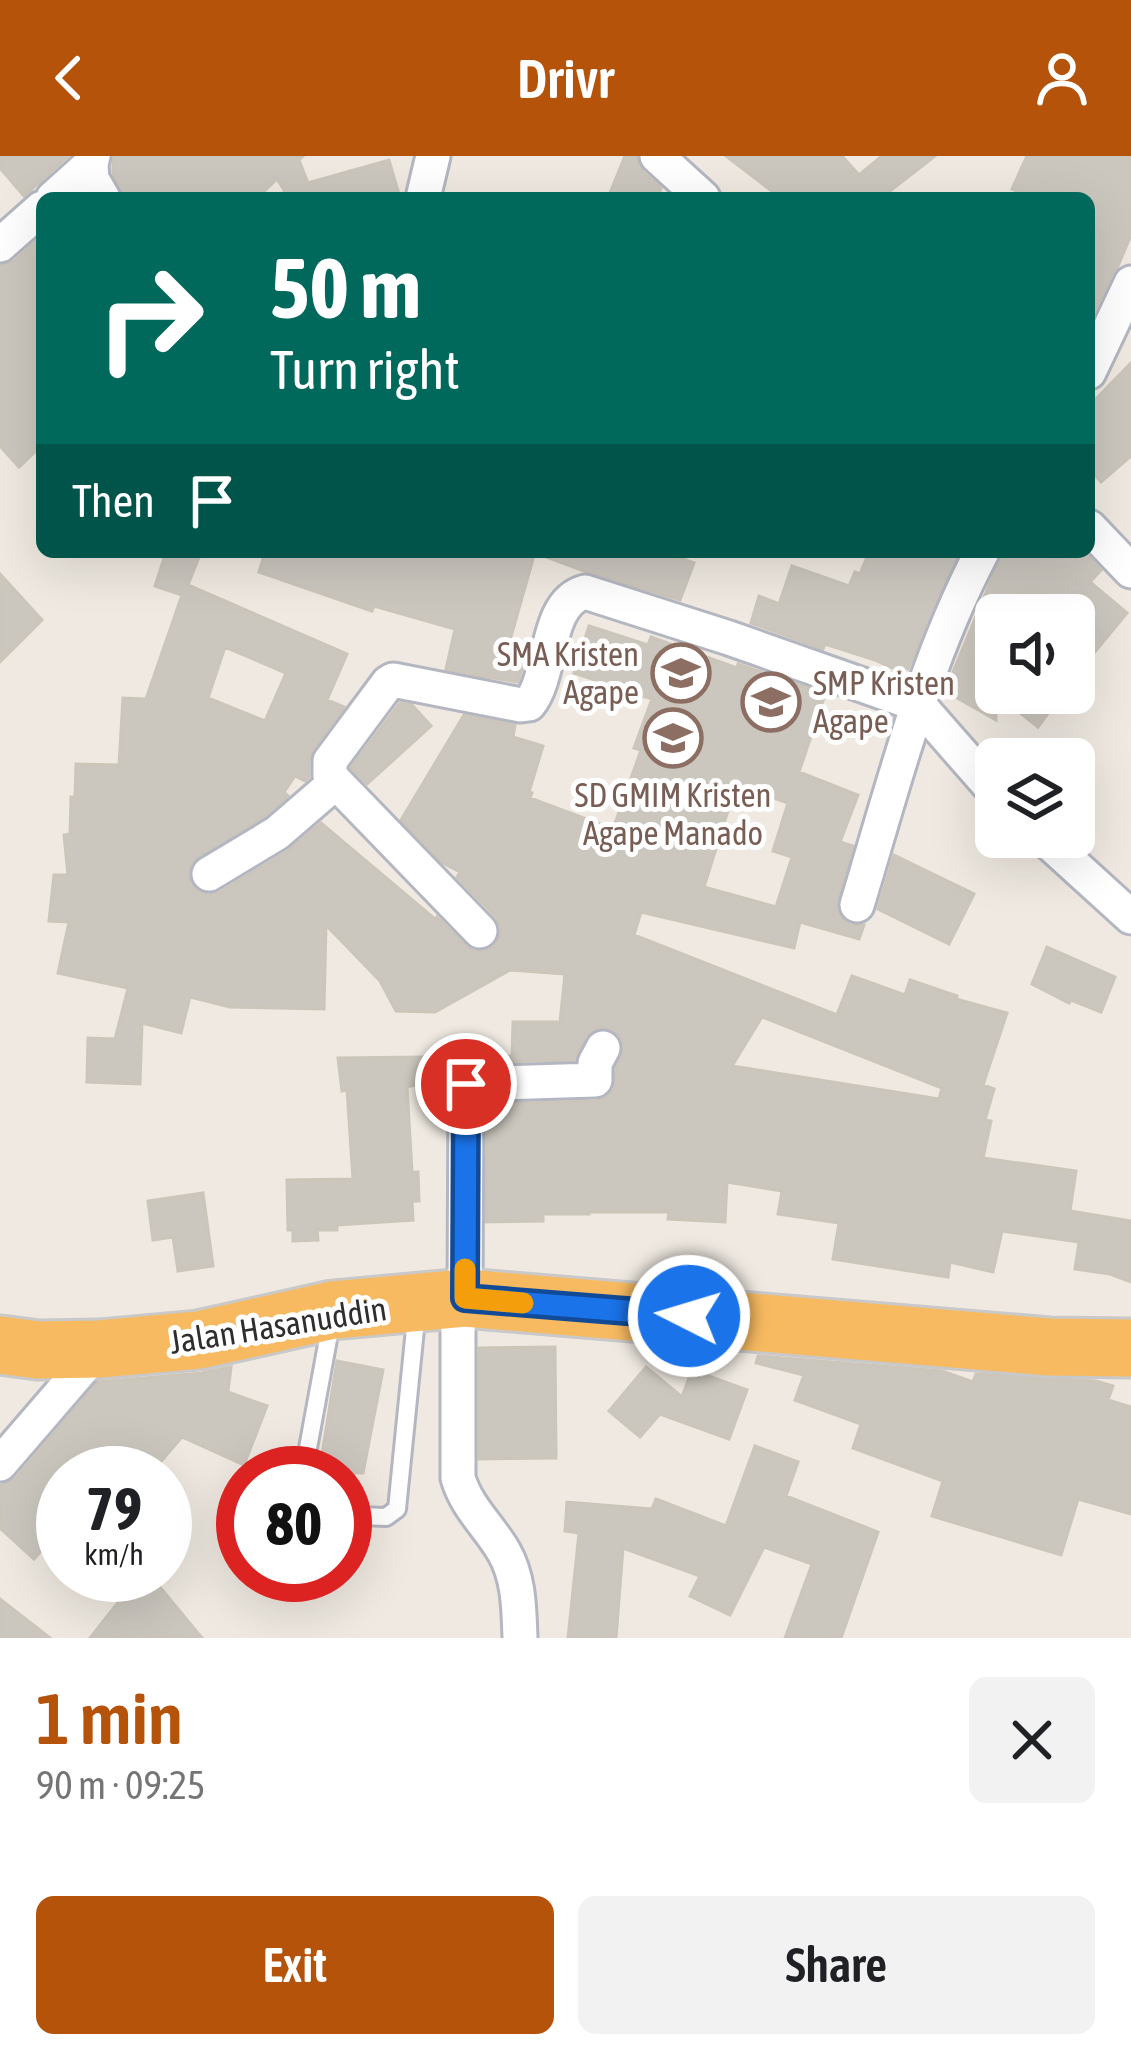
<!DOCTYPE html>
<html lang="en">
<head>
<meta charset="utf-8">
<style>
	body { margin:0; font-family:"Asap Condensed",sans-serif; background:#f2f2f2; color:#202124; height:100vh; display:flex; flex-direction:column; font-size:45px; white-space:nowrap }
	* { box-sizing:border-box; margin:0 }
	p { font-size:39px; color:#757577 }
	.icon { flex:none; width:66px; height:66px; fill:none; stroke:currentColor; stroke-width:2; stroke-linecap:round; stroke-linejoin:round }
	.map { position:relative; height:1482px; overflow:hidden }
	.sheet { display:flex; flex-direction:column; background:#fff; flex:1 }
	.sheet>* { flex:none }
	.top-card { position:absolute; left:36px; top:36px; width:1059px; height:366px; border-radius:18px; box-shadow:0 12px 48px #0002; background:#00695c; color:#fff; overflow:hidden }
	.fabs { position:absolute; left:975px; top:438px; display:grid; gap:24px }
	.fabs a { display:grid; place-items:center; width:120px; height:120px; border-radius:18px; background:#fff; box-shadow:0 12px 48px #0002; font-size:60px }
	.speed { position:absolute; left:36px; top:1290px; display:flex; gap:24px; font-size:60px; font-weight:700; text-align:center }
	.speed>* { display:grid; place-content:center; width:156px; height:156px; border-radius:50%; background:#fff; box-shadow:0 12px 48px #0002; line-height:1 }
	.speed small { font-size:30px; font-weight:400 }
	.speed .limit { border:18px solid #d22; background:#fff; color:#111 }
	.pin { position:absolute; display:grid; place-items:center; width:102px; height:102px; color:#fff; margin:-51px; border:6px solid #fff; border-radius:50%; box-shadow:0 3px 12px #0007 }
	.me { position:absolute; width:132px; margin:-66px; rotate:275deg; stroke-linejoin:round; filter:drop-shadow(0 0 9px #0008) }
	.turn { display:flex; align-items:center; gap:42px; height:252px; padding:0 36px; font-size:54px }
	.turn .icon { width:156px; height:156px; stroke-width:2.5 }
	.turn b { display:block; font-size:84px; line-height:102px }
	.then { display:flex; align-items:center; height:114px; padding:0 36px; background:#0003; gap:24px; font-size:45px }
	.round { display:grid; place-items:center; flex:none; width:126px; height:126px; border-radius:18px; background:#f2f2f2 }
	.summary { display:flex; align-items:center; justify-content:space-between; height:204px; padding:0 36px }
	h1 { font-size:72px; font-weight:600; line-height:90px; color:#b45309 }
	.button { display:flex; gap:24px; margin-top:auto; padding:24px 36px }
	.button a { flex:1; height:138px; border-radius:18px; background:#b45309; color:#fff; font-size:48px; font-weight:600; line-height:138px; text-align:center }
	.button a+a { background:#f2f2f2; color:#202124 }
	header { display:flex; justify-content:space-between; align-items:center; height:156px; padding:0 36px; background:#b45309; color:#fff; font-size:54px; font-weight:600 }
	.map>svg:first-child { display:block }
</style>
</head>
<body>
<header><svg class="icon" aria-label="back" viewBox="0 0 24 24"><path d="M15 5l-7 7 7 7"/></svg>Drivr<svg class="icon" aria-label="person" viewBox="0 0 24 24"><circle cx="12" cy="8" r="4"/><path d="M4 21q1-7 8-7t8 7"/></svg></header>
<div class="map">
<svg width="1131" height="1482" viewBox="0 0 1131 1482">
	<rect width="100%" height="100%" fill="#efe9e1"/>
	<!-- building -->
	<path fill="#cbc7bf" stroke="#cbc5ba" stroke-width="3" fill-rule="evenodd" d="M 0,0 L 68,0 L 24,40 L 0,12 Z
		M 113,0 L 303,0 L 299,4 L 308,27 L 389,4 L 400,42 L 284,42 L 284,34 L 277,23 L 257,42 L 124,42 L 113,17 Z
		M 625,0 L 637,0 L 642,15 L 661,32 L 657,42 L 608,42 Z
		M 726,0 L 842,0 L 859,19 L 882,0 L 935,0 L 881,42 L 781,42 Z
		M 1027,0 L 1131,0 L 1131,79 L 1118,110 L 1112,118 L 1089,167 L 1089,42 L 1033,42 L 1012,33 Z
		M 42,80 L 42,289 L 19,311 L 0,290 L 0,109 L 14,105 Z
		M 1131,207 L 1131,300 L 1101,326 L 1089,312 L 1089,250 Z
		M 166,396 L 183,396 L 199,401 L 188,429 L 347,498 L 327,544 L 344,551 L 312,594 L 309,605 L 309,621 L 305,625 L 295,620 L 284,636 L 288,640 L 265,660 L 191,707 L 188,717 L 191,728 L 198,736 L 208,739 L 220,736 L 288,695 L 321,667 L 436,764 L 437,761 L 466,790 L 473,795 L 484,796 L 494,791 L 500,780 L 501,771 L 496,761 L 457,721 L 460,716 L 443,707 L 401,664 L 464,559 L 515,569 L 513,581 L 543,590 L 529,636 L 532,637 L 530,642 L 613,673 L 641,594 L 634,592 L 652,543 L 574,517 L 589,470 L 648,489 L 651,481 L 737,512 L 738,508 L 809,532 L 807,536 L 824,542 L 799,616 L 858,639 L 840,686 L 853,690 L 836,753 L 841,762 L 850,769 L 864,769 L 859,783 L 800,766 L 794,792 L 641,756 L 634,779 L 837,859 L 852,820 L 905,839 L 910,824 L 957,840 L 956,843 L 1007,857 L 983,929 L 994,933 L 985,964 L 991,965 L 983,1002 L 1076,1015 L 1070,1055 L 1131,1065 L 1131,1126 L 1110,1118 L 1075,1113 L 1079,1086 L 1002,1075 L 993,1116 L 950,1106 L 948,1121 L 833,1103 L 839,1067 L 778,1058 L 782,1035 L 727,1026 L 725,1066 L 668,1063 L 669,1056 L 589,1056 L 589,1058 L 543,1058 L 543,1065 L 486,1066 L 487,948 L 596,945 L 607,941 L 614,933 L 616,912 L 624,890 L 620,880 L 614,874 L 603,871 L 593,874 L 585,881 L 575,904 L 464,907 L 454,911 L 447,921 L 407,931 L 412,1016 L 418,1016 L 419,1045 L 412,1045 L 413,1064 L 337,1069 L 337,1074 L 317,1074 L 318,1084 L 293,1085 L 293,1074 L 288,1074 L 287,1024 L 353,1023 L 347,934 L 342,935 L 338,902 L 512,900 L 513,866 L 560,866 L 565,818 L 510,814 L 435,856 L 396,855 L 380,825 L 326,769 L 324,853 L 230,851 L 190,841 L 181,877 L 142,867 L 140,928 L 87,926 L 88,882 L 115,883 L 128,832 L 58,817 L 69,766 L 49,765 L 54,719 L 68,719 L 64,679 L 70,678 L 71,641 L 75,641 L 76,608 L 119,609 L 123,542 L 146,543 L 182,439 L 155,430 ZM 225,491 L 286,517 L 265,565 L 208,542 ZM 736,629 L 788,647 L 773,695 L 792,701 L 776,751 L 704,731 ZM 762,861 L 942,932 L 939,943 L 732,910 Z
		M 265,396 L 535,396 L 505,502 L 524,506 L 518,526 L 487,521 L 489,517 L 485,521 L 446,513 L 455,473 L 374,450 L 372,455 L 259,416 Z
		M 542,396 L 664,396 L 694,407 L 680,444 L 587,416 L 541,399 Z
		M 869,396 L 959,396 L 908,513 L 905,511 L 903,517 L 875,504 L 825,488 L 823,493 L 751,467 L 759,440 L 779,448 L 792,410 L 849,430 L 855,416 L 860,418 Z
		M 1003,396 L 1084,396 L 1101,414 L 1090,426 L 1127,457 L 1074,521 L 1074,459 L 996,459 L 996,478 L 980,498 L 996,507 L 996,537 L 1063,537 L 1038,571 L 996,538 L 996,564 L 945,535 Z
		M 0,418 L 42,464 L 0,506 Z
		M 400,547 L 412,549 L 431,570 L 367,628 L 351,612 Z
		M 894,699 L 974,738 L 949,788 L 878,753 Z
		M 1047,791 L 1115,821 L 1101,856 L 1071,844 L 1069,847 L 1032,828 Z
		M 203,1037 L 213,1110 L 178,1115 L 173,1081 L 153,1084 L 148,1045 Z
		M 555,1191 L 556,1302 L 479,1303 L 479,1192 Z
		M 758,1200 L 942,1215 L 973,1226 L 976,1218 L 1096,1225 L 1113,1230 L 1108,1244 L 1131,1251 L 1131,1358 L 1078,1343 L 1061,1399 L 932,1360 L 943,1325 L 853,1292 L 861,1268 L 795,1244 L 804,1219 L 756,1207 Z
		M 337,1205 L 383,1214 L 363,1317 L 319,1317 Z
		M 231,1211 L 228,1236 L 267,1250 L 244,1309 L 182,1281 L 151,1317 L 63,1317 L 63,1370 L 34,1403 L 0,1372 L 0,1330 L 16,1322 L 98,1226 L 202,1217 Z
		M 646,1211 L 682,1241 L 692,1214 L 747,1234 L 729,1283 L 660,1258 L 640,1281 L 609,1255 Z
		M 755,1290 L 798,1306 L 786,1340 L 878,1376 L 841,1482 L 785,1482 L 812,1408 L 764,1391 L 730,1459 L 690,1440 L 700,1420 L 623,1392 L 616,1482 L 568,1482 L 579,1377 L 565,1375 L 567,1346 L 652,1353 L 656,1343 L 726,1370 Z
		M 100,1419 L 150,1419 L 202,1482 L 90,1482 L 120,1444 Z
		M 0,1443 L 50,1482 L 0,1482 Z"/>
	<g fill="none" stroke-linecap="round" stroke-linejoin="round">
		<!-- service casing -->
		<g stroke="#b4b7c1" stroke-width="22">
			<path id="service" d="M 306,1317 L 306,1303 L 331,1167
				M 345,1353 L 361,1360 L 386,1361 L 397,1353 L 417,1153"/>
		</g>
		<!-- minor casing -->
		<g stroke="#b4b7c1" stroke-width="39">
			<path id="minor" d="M 657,0 L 703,42
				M 91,8 L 92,23 L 103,42
				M 53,42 L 91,8 L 93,0
				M 423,42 L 433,0
				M 0,89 L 42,52
				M 1089,216 L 1131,127
				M 1089,371 L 1131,415
				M 1043,681 L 1131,761
				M 209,718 L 277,677 L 336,626
				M 857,749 C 893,631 924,506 982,396
				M 480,775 L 330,620 L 330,605 L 388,527 L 393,524 L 521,549 L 529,548 C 553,519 544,447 585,436 L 729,482 L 919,549 L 996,637
				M 465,1142 L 466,928 L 595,924 L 595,907 L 603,892
				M 458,1143 L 458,1322 C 467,1352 489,1370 504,1396 C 519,1422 519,1453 520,1482
				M 0,1308 L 99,1193"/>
		</g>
		<!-- trunk casing -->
		<g stroke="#c9c9c9" stroke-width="63">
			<path id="trunk" d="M 0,1189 L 38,1194 L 99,1193 L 199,1184 L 333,1154 L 465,1142 L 1049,1191 L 1131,1192"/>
		</g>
		<!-- service -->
		<use href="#service" stroke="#fff" stroke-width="16"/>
		<!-- minor -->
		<use href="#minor" stroke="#fff" stroke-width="33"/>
		<!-- trunk -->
		<use href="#trunk" stroke="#f8ba60" stroke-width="57"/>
	</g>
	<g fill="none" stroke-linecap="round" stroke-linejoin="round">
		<!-- route casing -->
		<g stroke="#114b97" stroke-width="30">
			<path id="route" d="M 466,928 L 465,1142 L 689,1160"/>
		</g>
		<!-- route -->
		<use href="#route" stroke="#1a73e8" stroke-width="21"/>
		<!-- slow -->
		<path stroke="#f59e0b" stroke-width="21" d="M 465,1113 L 465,1142 L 523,1147"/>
	</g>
	<!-- icons -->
	<defs>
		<g id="school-ring" transform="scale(3)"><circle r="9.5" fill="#fff" stroke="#8d6e63" stroke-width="1.5"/><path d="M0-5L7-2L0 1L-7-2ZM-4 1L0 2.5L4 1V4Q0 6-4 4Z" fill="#8d6e63"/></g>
	</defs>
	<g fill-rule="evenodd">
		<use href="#school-ring" x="681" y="517"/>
		<use href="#school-ring" x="771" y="546"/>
		<use href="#school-ring" x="673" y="582"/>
	</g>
	<g text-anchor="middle" stroke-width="10" stroke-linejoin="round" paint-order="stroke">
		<!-- education labels -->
		<g font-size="33" fill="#785e54" stroke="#fff" text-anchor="end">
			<text x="639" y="510">SMA Kristen<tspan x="639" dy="38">Agape</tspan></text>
			<text x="813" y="539" text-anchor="start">SMP Kristen<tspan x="813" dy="38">Agape</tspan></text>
			<text x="673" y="651" text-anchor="middle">SD GMIM Kristen<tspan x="673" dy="38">Agape Manado</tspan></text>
		</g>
		<!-- street labels -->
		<g font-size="33" fill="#2e2e2e" stroke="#fff">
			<text transform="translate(278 1169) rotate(-9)" y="12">Jalan Hasanuddin</text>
		</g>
	</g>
</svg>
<div class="fabs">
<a><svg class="icon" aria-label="sound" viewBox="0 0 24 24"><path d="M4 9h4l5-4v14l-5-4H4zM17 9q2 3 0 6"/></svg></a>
<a><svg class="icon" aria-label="layers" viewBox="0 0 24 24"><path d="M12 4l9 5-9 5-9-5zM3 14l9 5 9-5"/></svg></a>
</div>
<div class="speed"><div>79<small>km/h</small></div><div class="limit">80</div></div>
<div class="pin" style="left:466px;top:928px;background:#d93025"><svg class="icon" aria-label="arrive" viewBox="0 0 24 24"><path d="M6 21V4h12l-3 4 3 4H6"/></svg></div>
<svg class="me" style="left:689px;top:1160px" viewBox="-20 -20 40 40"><circle r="17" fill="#1a73e8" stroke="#fff" stroke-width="3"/><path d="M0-11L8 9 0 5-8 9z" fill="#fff"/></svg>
<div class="top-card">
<div class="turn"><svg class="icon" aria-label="right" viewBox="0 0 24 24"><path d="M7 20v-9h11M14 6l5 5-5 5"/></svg><div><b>50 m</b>Turn right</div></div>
<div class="then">Then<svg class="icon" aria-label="arrive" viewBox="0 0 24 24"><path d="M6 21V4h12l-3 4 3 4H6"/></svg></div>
</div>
</div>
<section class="sheet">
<div class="summary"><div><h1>1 min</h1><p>90 m · 09:25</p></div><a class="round"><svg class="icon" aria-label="close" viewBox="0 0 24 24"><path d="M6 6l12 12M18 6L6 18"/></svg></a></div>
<div class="button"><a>Exit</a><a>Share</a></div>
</section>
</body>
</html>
